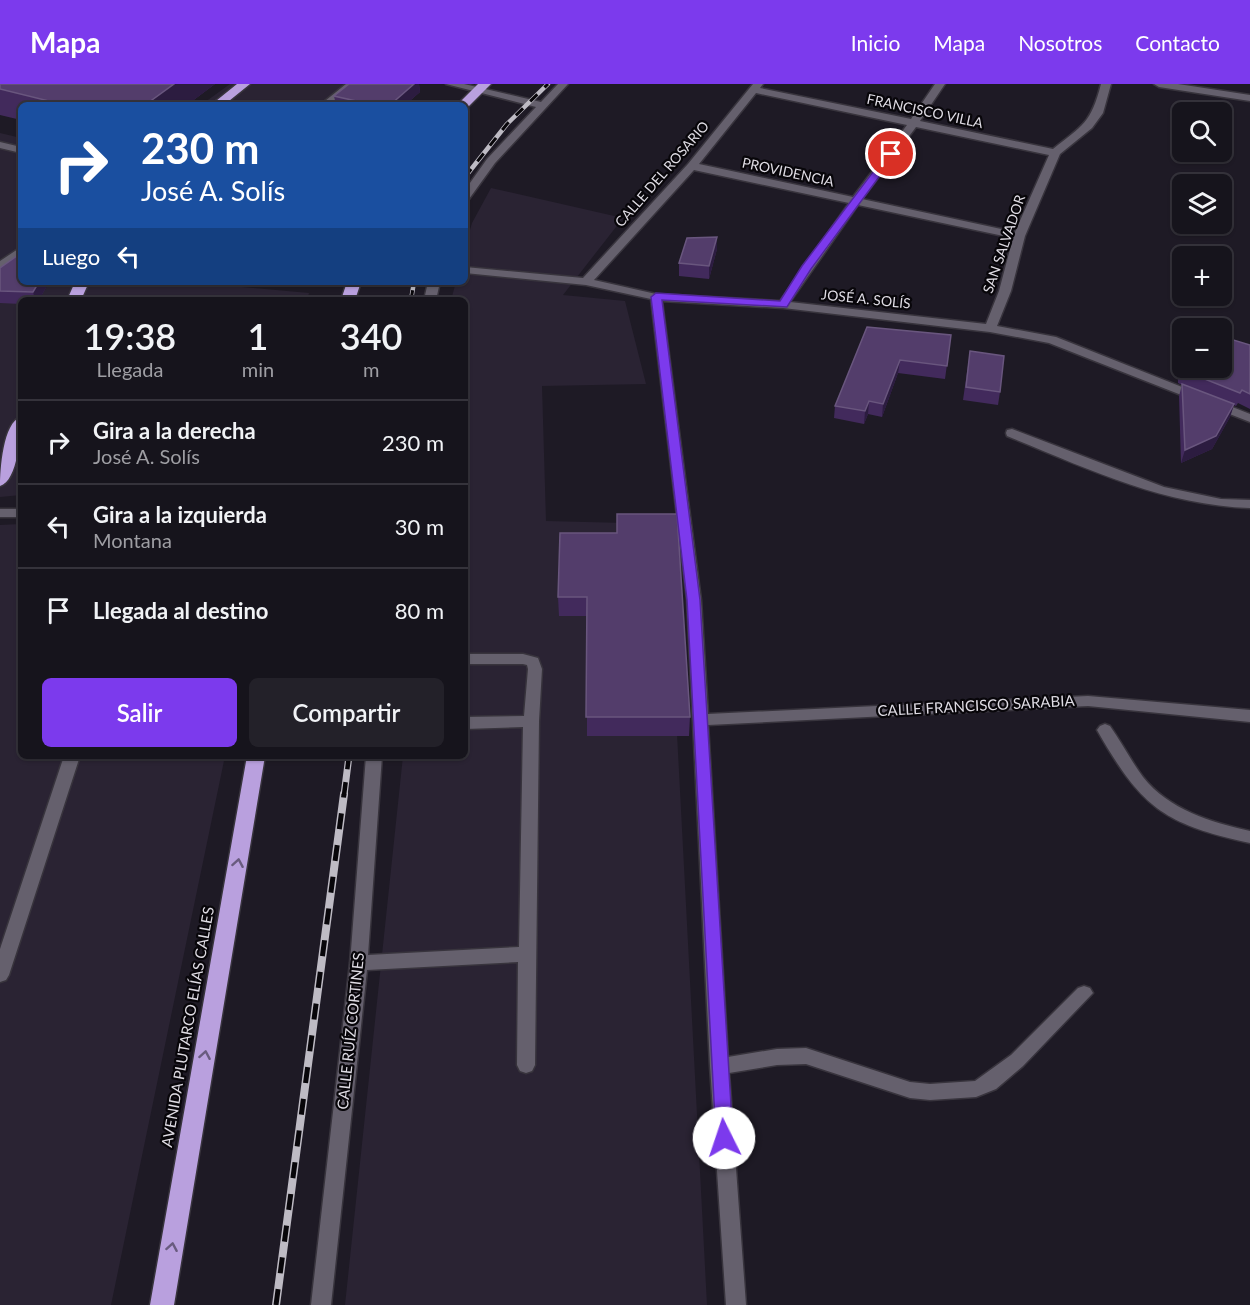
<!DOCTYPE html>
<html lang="es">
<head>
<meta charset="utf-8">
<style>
	body { margin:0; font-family:Lato,sans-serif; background:#232129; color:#f1f3f6; height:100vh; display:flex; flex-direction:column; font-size:22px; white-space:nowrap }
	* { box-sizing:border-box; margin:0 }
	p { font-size:20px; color:#9e9ea3 }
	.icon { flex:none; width:33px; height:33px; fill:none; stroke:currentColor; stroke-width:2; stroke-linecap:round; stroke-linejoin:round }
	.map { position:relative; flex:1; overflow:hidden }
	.drawer { position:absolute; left:18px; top:213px; width:450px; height:462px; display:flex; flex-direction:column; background:#16141c; border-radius:9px; box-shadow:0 2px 4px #0004,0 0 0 2px #35333b }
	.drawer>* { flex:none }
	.top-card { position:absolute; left:18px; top:18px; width:450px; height:183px; border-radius:9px; box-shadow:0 2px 4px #0004,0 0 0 2px #35333b; background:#1a4fa0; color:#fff; overflow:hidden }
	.controls { position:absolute; left:1172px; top:18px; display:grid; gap:12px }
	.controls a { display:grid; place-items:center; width:60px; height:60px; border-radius:9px; background:#16141c; box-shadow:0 2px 4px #0004,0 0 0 2px #35333b; font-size:30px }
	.pin { position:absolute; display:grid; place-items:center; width:51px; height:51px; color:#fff; margin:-26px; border:3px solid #fff; border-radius:50%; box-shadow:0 2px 6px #0007 }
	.me { position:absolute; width:66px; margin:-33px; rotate:356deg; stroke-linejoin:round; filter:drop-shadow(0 0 4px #0008) }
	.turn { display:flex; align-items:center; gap:21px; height:126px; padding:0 24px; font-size:27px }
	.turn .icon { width:78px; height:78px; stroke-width:2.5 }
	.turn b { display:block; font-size:42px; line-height:51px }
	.then { display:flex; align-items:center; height:57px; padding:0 24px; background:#0003; gap:12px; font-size:22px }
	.eta { display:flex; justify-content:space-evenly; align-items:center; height:102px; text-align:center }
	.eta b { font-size:36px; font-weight:600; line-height:42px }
	.action { display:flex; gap:12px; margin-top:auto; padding:12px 24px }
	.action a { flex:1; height:69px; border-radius:9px; background:#7c3aed; color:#fff; font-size:24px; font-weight:600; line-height:69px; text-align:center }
	.action a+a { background:#232129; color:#f1f3f6 }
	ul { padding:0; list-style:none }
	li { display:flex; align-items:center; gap:18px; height:84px; padding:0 24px; border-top:2px solid #35333b }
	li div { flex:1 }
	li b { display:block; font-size:22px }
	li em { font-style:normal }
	header { display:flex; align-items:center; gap:36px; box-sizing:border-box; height:84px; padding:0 30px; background:#7c3aed; color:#fff }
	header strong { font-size:28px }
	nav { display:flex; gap:33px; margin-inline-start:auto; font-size:21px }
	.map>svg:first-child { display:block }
</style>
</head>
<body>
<header>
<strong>Mapa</strong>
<nav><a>Inicio</a><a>Mapa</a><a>Nosotros</a><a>Contacto</a></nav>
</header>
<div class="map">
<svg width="1250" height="1221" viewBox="0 0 1250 1221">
	<rect width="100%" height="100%" fill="#1e1a25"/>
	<!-- built -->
	<path fill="#2a2333" d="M 230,0 L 344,0 L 322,21 L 201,21 Z
		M 0,49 L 21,54 L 21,198 L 186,198 L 309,209 L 307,216 L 21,216 L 21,411 L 0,413 Z
		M 491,104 L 623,134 L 563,211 L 625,217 L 646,300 L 542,302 L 546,437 L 666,440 L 707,1221 L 345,1221 L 403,672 L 465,672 L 465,216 L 451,216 L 456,198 L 465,198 L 465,163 L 472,139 Z
		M 21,440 L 21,672 L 225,672 L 111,1221 L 0,1221 L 0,441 Z"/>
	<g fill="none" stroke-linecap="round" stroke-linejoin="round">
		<!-- minor casing -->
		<g stroke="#38343d" stroke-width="3">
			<path id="minor" d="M 346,0 L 357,0 L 331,21 L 320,21 Z
				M 446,0 L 464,0 L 541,18 L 558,0 L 568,0 L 495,79 L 469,115 L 465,116 L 465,106 L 487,75 L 536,23 Z
				M 753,0 L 763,0 L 760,4 L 911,35 L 935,0 L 945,0 L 920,37 L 1053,65 C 1083,41 1091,39 1101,0 L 1111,0 L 1103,29 L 1092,44 L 1060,70 L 1025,152 L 1011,207 L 997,242 L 1056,253 L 1250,330 L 1250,338 L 1049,259 L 990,248 L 783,224 L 662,217 L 701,516 L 708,630 L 1088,612 L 1250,626 L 1250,638 L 1088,622 L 708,641 L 728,973 L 777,965 L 806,964 L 910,998 L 930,1000 L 975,997 L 1011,971 L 1078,904 L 1084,902 L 1090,904 L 1093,909 L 1023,982 L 996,1005 L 976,1013 L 930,1016 L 910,1014 L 806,980 L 777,981 L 729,989 L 746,1221 L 726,1221 L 710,982 L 687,516 L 651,215 L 586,201 L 465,189 L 465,183 L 583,194 L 688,80 ZM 756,9 L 907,41 L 853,113 L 699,80 ZM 916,43 L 1049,71 L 1015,148 L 862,115 ZM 694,86 L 849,119 L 780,217 L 656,210 L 594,196 ZM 858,121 L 1013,154 L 999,207 L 986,240 L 790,218 Z
				M 1154,0 L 1178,0 L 1250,11 L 1250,17 L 1159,3 Z
				M 0,58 L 21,63 L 21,69 L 0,64 Z
				M 21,163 L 21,171 L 0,185 L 0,177 Z
				M 428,198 L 440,198 L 436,216 L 424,216 Z
				M 1012,345 L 1164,403 L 1221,415 L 1250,416 L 1250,424 C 1163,421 1086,384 1007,352 L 1006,349 L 1007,346 Z
				M 0,425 L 21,425 L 21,433 L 0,433 Z
				M 465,570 L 523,570 L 538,574 L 542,585 L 539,637 L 535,981 L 532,987 L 526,989 L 520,987 L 517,981 L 518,878 L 367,886 L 331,1221 L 311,1221 L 350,879 L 366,672 L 382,672 L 368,871 L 519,863 L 523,643 L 465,645 L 465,633 L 524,632 L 528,585 L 527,581 L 523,580 L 465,580 Z
				M 1105,640 L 1110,642 C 1122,659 1131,677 1143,693 C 1169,726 1211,738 1250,747 L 1250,759 C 1163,740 1141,723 1097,646 L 1100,642 Z
				M 64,672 L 80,672 L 9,891 L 6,896 L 0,898 L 0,865 Z"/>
		</g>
		<!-- highway casing -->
		<g stroke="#38343d" stroke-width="3">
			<path id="highway" d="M 237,0 L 250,0 L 224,21 L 211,21 Z
				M 478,0 L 491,0 L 467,24 L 465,24 L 465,21 L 457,21 Z
				M 75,198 L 89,198 L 81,216 L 67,216 Z
				M 347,198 L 361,198 L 355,216 L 341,216 Z
				M 21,333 C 21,349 18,397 0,402 C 0,386 3,338 21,333 Z
				M 247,672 L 265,672 L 174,1221 L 150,1221 Z"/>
		</g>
		<!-- minor -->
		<use href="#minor" fill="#65606d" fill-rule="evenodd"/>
		<!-- highway -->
		<use href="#highway" fill="#b9a0de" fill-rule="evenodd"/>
		<!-- rail-far2 casing -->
		<g stroke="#bebbc4" stroke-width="4.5">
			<path id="rail-far2" d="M 465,93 L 507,40 L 548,0
				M 411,216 L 414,198"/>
		</g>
		<!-- rail-far1 casing -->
		<g stroke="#bebbc4" stroke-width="7">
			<path id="rail-far1" d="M 344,711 L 349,672"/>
		</g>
		<!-- rail casing -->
		<g stroke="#bebbc4" stroke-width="8">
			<path id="rail" d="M 276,1221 L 344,710"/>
		</g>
		<!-- rail-far2 -->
		<use href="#rail-far2" stroke="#08060a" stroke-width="3" stroke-dasharray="10" stroke-linecap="butt"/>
		<!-- rail-far1 -->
		<use href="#rail-far1" stroke="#08060a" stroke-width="4.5" stroke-dasharray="13" stroke-linecap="butt"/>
		<!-- rail -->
		<use href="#rail" stroke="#08060a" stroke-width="5" stroke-dasharray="16" stroke-linecap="butt"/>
	</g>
	<!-- wall -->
	<path fill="#422a5c" d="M 0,0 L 215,0 L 187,21 L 21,21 L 21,36 L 0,31 Z
		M 349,0 L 419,0 L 420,8 L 405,21 L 336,21 L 334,12 Z
		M 717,165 L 709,195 L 679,192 L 679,179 Z
		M 0,184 L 21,198 L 49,198 L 39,216 L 21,216 L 21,220 L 0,219 Z
		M 867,243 L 951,251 L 945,295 L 898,289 L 882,333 L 868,330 L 864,340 L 834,334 L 835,322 Z
		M 1180,251 L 1182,284 L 1250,261 L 1250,325 L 1238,319 L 1236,322 L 1234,321 L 1230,333 L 1212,365 L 1181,379 L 1179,312 L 1182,301 L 1178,299 L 1177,263 Z
		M 970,267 L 1000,308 L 998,321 L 963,316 Z
		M 560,449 L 690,633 L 689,652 L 587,652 L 587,532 L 559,532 L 558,513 Z"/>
	<!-- shaded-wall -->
	<path fill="#2c1c40" d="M 174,0 L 215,0 L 187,21 L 145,21 Z
		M 414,0 L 419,0 L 420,8 L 405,21 L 390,21 Z
		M 717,153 L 717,165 L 709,195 L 709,182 Z
		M 39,198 L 49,198 L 39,216 L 35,216 L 33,208 Z
		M 900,276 L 898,289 L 882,333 L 883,320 Z
		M 869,317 L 868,330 L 864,340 L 865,327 Z
		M 1234,320 L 1230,333 L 1212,365 L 1181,379 L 1185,366 Z"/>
	<!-- building -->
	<path fill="#533d6b" stroke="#69567e" stroke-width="1.5" d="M 0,0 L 174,0 L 145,21 L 65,21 L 0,5 Z
		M 349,0 L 414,0 L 390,21 L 374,21 L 334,12 Z
		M 717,153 L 709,182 L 679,179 L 687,154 Z
		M 21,169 L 21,198 L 39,198 L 33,208 L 0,207 L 0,184 Z
		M 867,243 L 951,251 L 947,282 L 900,276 L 883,320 L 869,317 L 865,327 L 835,322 Z
		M 1180,251 L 1182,251 L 1182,284 L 1221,284 L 1221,261 L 1227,254 L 1250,261 L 1250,310 L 1242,306 L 1240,309 L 1182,286 Z
		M 970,267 L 1004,272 L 1000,308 L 966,303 Z
		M 1182,300 L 1234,320 L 1216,352 L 1185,366 Z
		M 617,430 L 677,430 L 690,633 L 586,633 L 587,513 L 558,513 L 560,449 L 617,449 Z"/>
	<!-- one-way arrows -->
	<defs><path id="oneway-chevron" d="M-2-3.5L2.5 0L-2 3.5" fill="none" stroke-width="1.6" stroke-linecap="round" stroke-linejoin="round" transform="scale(1.5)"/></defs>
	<g stroke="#695b7f">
		<use href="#oneway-chevron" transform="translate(238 779) rotate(-80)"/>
		<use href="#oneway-chevron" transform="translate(205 971) rotate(-80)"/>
		<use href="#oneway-chevron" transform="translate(172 1163) rotate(-80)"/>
	</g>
	<!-- route -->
	<path fill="#7c3aed" stroke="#51269a" stroke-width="1.5" d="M 888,68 L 896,70 L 811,185 L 787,223 L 662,216 L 700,516 L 733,1054 L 730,1059 L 724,1062 L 718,1059 L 716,1054 L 687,516 L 651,213 L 656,209 L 780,217 L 802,182 Z"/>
	<g text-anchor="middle" stroke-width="4.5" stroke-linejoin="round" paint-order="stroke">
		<!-- far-street labels -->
		<g font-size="14" fill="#dfdce4" stroke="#08060a">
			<text transform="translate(925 27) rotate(12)" y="5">FRANCISCO VILLA</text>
			<text transform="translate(788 88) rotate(12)" y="5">PROVIDENCIA</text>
			<text transform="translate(662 90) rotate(-49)" y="5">CALLE DEL ROSARIO</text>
			<text transform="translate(1004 160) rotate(-71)" y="5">SAN SALVADOR</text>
			<text transform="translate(866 215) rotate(6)" y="5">JOSÉ A. SOLÍS</text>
		</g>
		<!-- street labels -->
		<g font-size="15" fill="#dfdce4" stroke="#08060a">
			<text transform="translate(976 622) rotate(-3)" y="5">CALLE FRANCISCO SARABIA</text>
			<text transform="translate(188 943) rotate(-80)" y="5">AVENIDA PLUTARCO ELÍAS CALLES</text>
			<text transform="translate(351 947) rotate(-84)" y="5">CALLE RUÍZ CORTINES</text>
		</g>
	</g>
</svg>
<div class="controls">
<a><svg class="icon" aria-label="search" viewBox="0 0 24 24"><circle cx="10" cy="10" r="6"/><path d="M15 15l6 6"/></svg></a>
<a><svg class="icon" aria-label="layers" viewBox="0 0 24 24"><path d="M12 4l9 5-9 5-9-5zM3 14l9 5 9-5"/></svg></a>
<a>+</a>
<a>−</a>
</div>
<div class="pin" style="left:891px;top:70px;background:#d93025"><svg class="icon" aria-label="arrive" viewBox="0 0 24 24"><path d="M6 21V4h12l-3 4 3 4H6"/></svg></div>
<svg class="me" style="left:724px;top:1054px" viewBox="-20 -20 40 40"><circle r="19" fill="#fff"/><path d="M0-13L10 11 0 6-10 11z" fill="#7c3aed"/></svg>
<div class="top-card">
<div class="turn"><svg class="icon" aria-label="right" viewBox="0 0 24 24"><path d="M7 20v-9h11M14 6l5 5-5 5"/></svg><div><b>230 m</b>José A. Solís</div></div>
<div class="then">Luego<svg class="icon" aria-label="left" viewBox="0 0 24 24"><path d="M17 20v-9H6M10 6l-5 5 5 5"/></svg></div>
</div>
<section class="drawer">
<div class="eta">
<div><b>19:38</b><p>Llegada</p></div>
<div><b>1</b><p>min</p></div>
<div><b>340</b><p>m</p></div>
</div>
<ul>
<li><svg class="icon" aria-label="right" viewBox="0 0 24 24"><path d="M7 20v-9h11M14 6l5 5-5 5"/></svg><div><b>Gira a la derecha</b><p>José A. Solís</p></div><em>230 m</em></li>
<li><svg class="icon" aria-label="left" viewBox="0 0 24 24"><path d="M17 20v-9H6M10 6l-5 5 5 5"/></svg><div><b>Gira a la izquierda</b><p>Montana</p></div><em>30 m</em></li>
<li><svg class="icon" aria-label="arrive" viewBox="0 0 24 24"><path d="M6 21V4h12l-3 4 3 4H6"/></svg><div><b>Llegada al destino</b></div><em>80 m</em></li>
</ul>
<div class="action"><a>Salir</a><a>Compartir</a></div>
</section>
</div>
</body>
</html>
